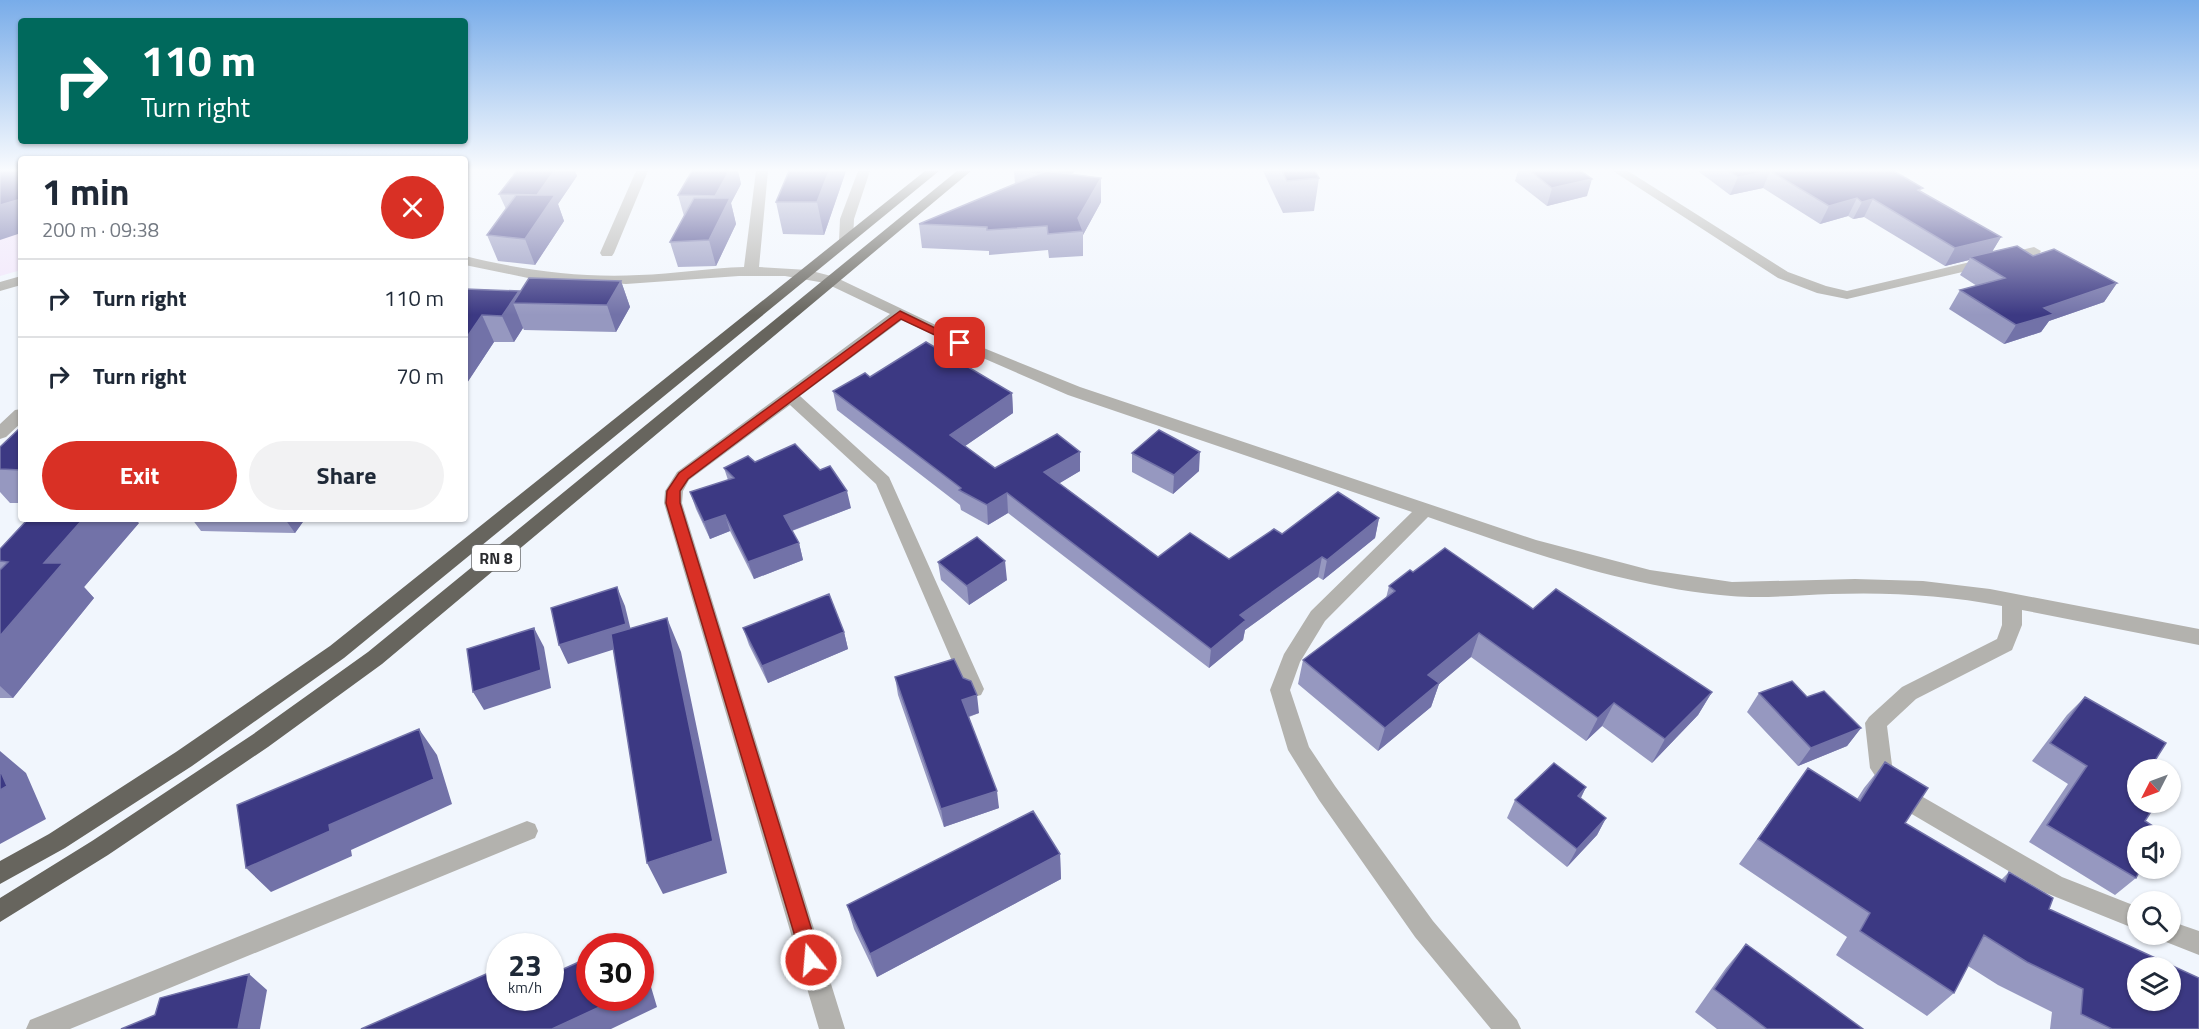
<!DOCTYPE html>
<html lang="en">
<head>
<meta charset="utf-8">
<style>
	body { margin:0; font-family:"Titillium Web",sans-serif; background:#f2f2f3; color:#1f2937; height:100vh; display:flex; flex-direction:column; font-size:22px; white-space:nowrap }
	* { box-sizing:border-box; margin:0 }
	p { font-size:20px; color:#747a83 }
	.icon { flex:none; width:33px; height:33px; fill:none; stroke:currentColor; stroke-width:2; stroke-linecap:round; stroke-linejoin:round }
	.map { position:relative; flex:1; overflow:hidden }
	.side { position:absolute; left:18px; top:156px; width:450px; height:366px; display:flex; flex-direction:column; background:#fff; border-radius:6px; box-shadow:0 2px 4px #0004 }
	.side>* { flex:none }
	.top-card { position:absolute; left:18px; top:18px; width:450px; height:126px; border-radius:6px; box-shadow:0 2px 4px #0004; background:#00695c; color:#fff; overflow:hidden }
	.needle { width:39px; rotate:228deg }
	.buttons { position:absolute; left:2127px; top:759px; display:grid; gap:12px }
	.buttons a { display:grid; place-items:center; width:54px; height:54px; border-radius:50%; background:#fff; box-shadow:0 2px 4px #0004; font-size:30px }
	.speed { position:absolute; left:486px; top:933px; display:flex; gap:12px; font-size:30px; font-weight:700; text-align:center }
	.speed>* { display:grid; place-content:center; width:78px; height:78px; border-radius:50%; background:#fff; box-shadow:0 2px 4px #0004; line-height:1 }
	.speed small { font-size:15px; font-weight:400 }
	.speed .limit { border:9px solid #d22; background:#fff; color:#111 }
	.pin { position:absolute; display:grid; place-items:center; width:51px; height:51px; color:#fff; margin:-26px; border-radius:12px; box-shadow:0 3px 9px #0006 }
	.me { position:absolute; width:66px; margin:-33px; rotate:343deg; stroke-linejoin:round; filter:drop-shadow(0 0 4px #0008) }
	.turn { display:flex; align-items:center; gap:21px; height:126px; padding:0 24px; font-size:27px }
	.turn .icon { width:78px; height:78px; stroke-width:2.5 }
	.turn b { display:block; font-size:42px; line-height:51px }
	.round { display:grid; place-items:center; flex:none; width:63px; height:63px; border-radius:32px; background:#f2f2f3 }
	.head { display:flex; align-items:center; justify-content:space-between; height:102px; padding:0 24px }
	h1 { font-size:36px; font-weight:700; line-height:45px }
	.action { display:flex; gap:12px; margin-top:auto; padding:12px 24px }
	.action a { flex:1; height:69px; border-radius:36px; background:#d93025; color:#fff; font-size:24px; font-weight:700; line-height:69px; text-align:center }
	.action a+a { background:#f2f2f3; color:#1f2937 }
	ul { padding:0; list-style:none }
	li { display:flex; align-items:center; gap:18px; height:78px; padding:0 24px; border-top:2px solid #e0e1e3 }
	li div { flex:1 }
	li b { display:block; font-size:22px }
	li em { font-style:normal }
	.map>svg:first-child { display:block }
</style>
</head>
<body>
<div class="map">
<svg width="2199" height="1029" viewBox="0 0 2199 1029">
	<rect width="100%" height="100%" fill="#f1f6fd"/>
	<!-- medical -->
	<path fill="#f2e6fb" d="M 0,171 L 21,171 L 21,270 L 0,276 Z"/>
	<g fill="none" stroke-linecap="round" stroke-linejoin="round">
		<!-- street -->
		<path fill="#b3b2ae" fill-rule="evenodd" d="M 636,171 L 648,171 L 614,253 L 612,256 L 602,256 L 600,253 Z
			M 756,171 L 768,171 L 759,267 L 808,270 L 835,277 L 986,349 L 1080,387 L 1536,540 L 1650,570 L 1732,582 L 1855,579 L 1923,581 L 1990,589 L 2199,629 L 2199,645 L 2022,610 L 2022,625 L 2012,650 L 1916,699 L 1887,726 L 1892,765 L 1909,789 L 2062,877 L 2138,907 L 2138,930 L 2046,893 L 1893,803 L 1870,768 L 1865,723 L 1869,717 L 1902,687 L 1997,639 L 2002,625 L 2002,606 C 1946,595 1888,592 1831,594 C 1798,595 1763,599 1731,596 C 1627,587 1526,551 1428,517 L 1325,621 L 1300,662 L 1290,690 L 1309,747 L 1335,786 L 1433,921 L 1517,1020 L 1521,1029 L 1491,1029 L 1415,937 L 1319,800 L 1288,750 L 1270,690 L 1284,654 L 1311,611 L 1412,512 L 1068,395 L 976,355 L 902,320 L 800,396 L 889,477 L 984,689 L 981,695 L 974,697 L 967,695 L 964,689 L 876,484 L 790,405 L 689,480 L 683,491 L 682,503 L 845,1029 L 819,1029 L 664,503 L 665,491 L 677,472 L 890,314 L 825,283 L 785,276 L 739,276 L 626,284 L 528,278 L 465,265 L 465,256 C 521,270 580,278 639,275 C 674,274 709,268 744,267 Z
			M 858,171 L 870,171 L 854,219 L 853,241 L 846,245 L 839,241 L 840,219 Z
			M 1613,171 L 1628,171 L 1788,272 L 1826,286 L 1847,291 L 2034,247 L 2041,251 L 2039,254 L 1847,299 L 1817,293 L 1778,278 Z
			M 21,276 L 21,285 L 0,291 L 0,282 Z
			M 21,409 L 21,423 L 6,437 L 0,439 L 0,424 L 15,410 Z
			M 527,821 L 535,824 L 538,831 L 535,838 L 70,1029 L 26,1029 L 30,1020 Z
			M 2170,921 L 2199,931 L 2199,955 L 2161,940 L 2159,934 L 2170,934 Z"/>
		<!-- highway -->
		<path fill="#67655e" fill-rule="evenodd" d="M 925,171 L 939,171 L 344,658 L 192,766 L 65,848 L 0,884 L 0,861 L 49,834 L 176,752 L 330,646 Z
			M 957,171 L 971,171 L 382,664 L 268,747 L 108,855 L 0,922 L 0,898 L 92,841 L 252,735 L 368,652 Z"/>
	</g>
	<!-- wall -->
	<path fill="#9698c0" d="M 517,171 L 575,171 L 577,176 L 558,204 L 564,221 L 535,265 L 498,261 L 487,235 L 506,209 L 499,194 Z
		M 692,171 L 738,171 L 741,184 L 731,203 L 736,224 L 716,266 L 678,267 L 670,242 L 684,216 L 678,195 Z
		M 789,171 L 846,171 L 824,235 L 783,234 L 776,202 Z
		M 1014,171 L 1075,171 L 1072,174 L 1101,178 L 1101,202 L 1083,235 L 1083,256 L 1049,258 L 1048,250 L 989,255 L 989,251 L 922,248 L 919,224 L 1015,184 Z
		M 1263,171 L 1315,171 L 1319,178 L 1314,211 L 1283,213 Z
		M 1518,171 L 1581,171 L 1587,196 L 1547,206 L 1515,181 Z
		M 1698,171 L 1894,171 L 1922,192 L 2001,237 L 1992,252 L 2033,256 L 2117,283 L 2104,302 L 2049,321 L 2041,332 L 2004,344 L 1949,309 L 1960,290 L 1977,286 L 1960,275 L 1969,260 L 1945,266 L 1864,217 L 1853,219 L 1848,216 L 1820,224 L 1763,188 L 1730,195 Z
		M 621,281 L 630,307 L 616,332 L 524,330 L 523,328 L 514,342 L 494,342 L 465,386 L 465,289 L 519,291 L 520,292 Z
		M 870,377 L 1012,393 L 1013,413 L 965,446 L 995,468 L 1080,452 L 1080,471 L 1059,483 L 1158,557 L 1229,559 L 1282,534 L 1379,518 L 1375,538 L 1323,580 L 1318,577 L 1245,630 L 1243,640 L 1209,668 L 1008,513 L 988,525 L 961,510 L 960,505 L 837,410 L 833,391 Z
		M 21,427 L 21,503 L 10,503 L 0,492 L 0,447 Z
		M 1132,453 L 1199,471 L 1173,494 L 1132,472 Z
		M 755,462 L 851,508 L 792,531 L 799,543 L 803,560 L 754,579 L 730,531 L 710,539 L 696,509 L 690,492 L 728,480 L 724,468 Z
		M 192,519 L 305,519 L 295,533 L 201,531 Z
		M 139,523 L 84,587 L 94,598 L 13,698 L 0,698 L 0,549 Z
		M 938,562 L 1007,580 L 969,605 L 941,580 Z
		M 1413,572 L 1533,609 L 1712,692 L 1698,715 L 1652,763 L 1602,726 L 1586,741 L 1471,657 L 1439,684 L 1431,707 L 1378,751 L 1298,684 L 1303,660 L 1386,598 L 1389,586 Z
		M 743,628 L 844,632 L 848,649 L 768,683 L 749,645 Z
		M 895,677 L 979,713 L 969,717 L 999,808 L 944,827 L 898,695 Z
		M 1759,693 L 1807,697 L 1861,728 L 1847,746 L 1798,766 L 1747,712 Z
		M 2085,697 L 2149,770 L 2145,821 L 2136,878 L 2115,895 L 2029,842 L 2068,784 L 2032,761 L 2067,715 Z
		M 1885,762 L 1905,823 L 2001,880 L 2009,872 L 2049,909 L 2199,1029 L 2050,1029 L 2052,1012 L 1998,985 L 1968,966 L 1954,993 L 1927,1016 L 1836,955 L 1847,937 L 1739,864 L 1808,768 L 1857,799 L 1864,788 Z
		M 1586,787 L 1581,798 L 1606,818 L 1597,835 L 1567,867 L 1507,818 L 1515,800 Z
		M 1060,854 L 1061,879 L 877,977 L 854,929 L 847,905 Z
		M 1746,944 L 1863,1029 L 1717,1029 L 1695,1012 L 1726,968 Z"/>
	<!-- shaded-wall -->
	<path fill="#7272a8" d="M 554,171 L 575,171 L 577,176 L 558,204 L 564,221 L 535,265 L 525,239 L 537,195 Z
		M 729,171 L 738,171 L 741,184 L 731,203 L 736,224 L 716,266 L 709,240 L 720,218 L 715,196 Z
		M 829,171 L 846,171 L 824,235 L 817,202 Z
		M 1056,171 L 1075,171 L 1051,194 Z
		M 1770,171 L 1763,188 L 1730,195 L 1738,177 Z
		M 1101,178 L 1101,202 L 1083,235 L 1083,231 L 1078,218 Z
		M 1592,179 L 1587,196 L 1547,206 L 1552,188 Z
		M 1857,198 L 1848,216 L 1820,224 L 1829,206 Z
		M 21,199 L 21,233 L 0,240 L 0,205 Z
		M 1873,199 L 1864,217 L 1853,219 L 1862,202 Z
		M 2001,237 L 1990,255 L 1970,257 L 1969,260 L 1945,266 L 1955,248 Z
		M 621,281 L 630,307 L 616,332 L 607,305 Z
		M 2117,283 L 2104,302 L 2049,321 L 2041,332 L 2004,344 L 2016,325 L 2044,308 Z
		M 519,291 L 525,303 L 513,303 L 523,328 L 514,342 L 502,316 Z
		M 482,315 L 494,342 L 465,386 L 465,340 Z
		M 1012,393 L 1013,413 L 952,455 L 950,435 Z
		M 1080,452 L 1080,471 L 1045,492 L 1044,472 Z
		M 1200,452 L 1199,471 L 1173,494 L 1174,475 Z
		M 847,491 L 851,508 L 788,532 L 784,516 Z
		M 1007,493 L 1008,513 L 988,525 L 987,505 Z
		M 725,515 L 730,531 L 710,539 L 704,522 Z
		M 1379,518 L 1375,538 L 1323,580 L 1327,560 Z
		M 83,519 L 135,519 L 139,523 L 84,587 L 94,598 L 13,698 L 0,686 L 0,636 L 44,563 Z
		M 285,519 L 305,519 L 295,533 Z
		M 799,543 L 803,560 L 754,579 L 748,562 Z
		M 1322,557 L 1318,577 L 1245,630 L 1243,640 L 1209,668 L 1211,649 L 1240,615 Z
		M 1005,561 L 1007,580 L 969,605 L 967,586 Z
		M 617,587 L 625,606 L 634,643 L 568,664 L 559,645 Z
		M 667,618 L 681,652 L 727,873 L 663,894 L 647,863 Z
		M 534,628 L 544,647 L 551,688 L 484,710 L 473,692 Z
		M 844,632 L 848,649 L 768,683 L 762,666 Z
		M 1479,633 L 1471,657 L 1439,684 L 1431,707 L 1378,751 L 1385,728 L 1428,675 Z
		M 1712,692 L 1698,715 L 1652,763 L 1665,739 Z
		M 977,695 L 979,713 L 964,718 L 962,700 Z
		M 1614,703 L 1602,726 L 1586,741 L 1598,718 Z
		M 1861,728 L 1847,746 L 1798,766 L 1811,748 Z
		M 419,729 L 437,755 L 452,804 L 351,850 L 352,856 L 271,892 L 246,868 L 329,825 Z
		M 0,751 L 26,773 L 46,819 L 0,844 Z
		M 1586,787 L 1577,805 L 1578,796 Z
		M 997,791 L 999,808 L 944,827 L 941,809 Z
		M 1606,818 L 1597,835 L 1567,867 L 1577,849 Z
		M 1060,854 L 1061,879 L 877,977 L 870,954 Z
		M 640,956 L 643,960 L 657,1007 L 611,1029 L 552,1029 L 619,998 L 640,998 Z
		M 249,974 L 267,990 L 260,1029 L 238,1029 Z"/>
	<!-- building -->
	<path fill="#3c3983" stroke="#7272a8" stroke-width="1.5" fill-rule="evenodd" d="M 0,171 L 21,171 L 21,199 L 0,205 Z
		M 517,171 L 554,171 L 537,195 L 499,194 Z
		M 692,171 L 729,171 L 715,196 L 678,195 Z
		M 789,171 L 829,171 L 817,202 L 776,202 Z
		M 1029,171 L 1046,171 L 1039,174 Z
		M 1046,171 L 1101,178 L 1078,218 L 1083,231 L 1048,234 L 1047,226 L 987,230 L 987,227 L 919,224 Z
		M 1282,171 L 1315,171 L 1319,178 L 1287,181 Z
		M 1530,171 L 1581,171 L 1592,179 L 1552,188 Z
		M 1729,171 L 1894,171 L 1923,188 L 1918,190 L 2001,237 L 1955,248 L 1873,199 L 1862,202 L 1857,198 L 1829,206 L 1770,171 L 1738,177 Z
		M 516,195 L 555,195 L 525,239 L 487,235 Z
		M 694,198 L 730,198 L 709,240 L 670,242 Z
		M 2017,246 L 2033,256 L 2054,249 L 2117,283 L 2044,308 L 2054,314 L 2016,325 L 1960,290 L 2005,278 L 1970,257 Z
		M 529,278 L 621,281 L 607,305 L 513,303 Z
		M 465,289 L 519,291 L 502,316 L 482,315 L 465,340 Z
		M 926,342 L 1012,393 L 950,435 L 995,468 L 1057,434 L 1080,452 L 1044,472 L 1158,557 L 1190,533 L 1229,559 L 1274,529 L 1282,534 L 1338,492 L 1379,518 L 1327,560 L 1322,557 L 1240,615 L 1246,620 L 1211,649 L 1007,493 L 987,505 L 959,490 L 961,488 L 833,391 L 865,373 L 870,377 Z
		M 21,427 L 21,470 L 0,469 L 0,447 Z
		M 1159,430 L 1200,452 L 1174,475 L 1132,453 Z
		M 795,444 L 820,470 L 830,466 L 847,491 L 784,516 L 799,543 L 748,562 L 725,515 L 704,522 L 690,492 L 734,478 L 724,468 L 748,456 L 755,462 Z
		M 28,519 L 83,519 L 44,563 L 63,563 L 0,636 L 0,570 L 8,562 L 0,561 L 0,549 Z
		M 977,537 L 1005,561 L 967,586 L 938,562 Z
		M 1445,548 L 1533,609 L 1556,589 L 1712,692 L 1665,739 L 1614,703 L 1598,718 L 1479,633 L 1428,675 L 1439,683 L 1385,728 L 1303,660 L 1395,591 L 1389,586 L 1410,570 L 1413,572 Z
		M 617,587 L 626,624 L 559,645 L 551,608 Z
		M 829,594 L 844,632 L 762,666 L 743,628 Z
		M 667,618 L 713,841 L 647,863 L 611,634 Z
		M 534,628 L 541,670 L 473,692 L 467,649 Z
		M 954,659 L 963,678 L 971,681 L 977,695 L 962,700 L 997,791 L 941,809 L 895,677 Z
		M 1792,681 L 1807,697 L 1824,691 L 1861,728 L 1811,748 L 1759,693 Z
		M 2085,697 L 2166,743 L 2149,770 L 2138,770 L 2138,802 L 2157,802 L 2145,821 L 2162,832 L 2160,836 L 2138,836 L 2138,868 L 2141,868 L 2136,878 L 2047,825 L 2087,766 L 2050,743 Z
		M 419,729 L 434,779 L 329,825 L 330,831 L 246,868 L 237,805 Z
		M 1885,762 L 1928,788 L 1905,823 L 2005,882 L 2009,872 L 2053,898 L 2049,909 L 2199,978 L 2199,1029 L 2112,1029 L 2081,1014 L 2083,989 L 2027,962 L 1984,935 L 1954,993 L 1860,931 L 1870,913 L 1758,839 L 1808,768 L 1860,801 ZM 2138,968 L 2170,968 L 2170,1000 L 2138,1000 Z
		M 1554,763 L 1586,787 L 1578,796 L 1606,818 L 1577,849 L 1515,800 Z
		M 0,770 L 7,786 L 0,790 Z
		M 1033,811 L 1060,854 L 870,954 L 847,905 Z
		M 630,939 L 632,946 L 613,946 Z
		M 1746,944 L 1863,1029 L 1767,1029 L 1714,989 Z
		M 590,957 L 590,998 L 619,998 L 552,1029 L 361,1029 L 500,968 L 500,998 L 550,998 L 550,975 Z
		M 249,974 L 238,1029 L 121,1029 L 155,1015 L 160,998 Z
		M 640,976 L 643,986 L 640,988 Z"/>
	<!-- sky -->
	<linearGradient id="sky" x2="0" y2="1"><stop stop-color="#78ace9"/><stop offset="0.54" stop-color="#f9fbfe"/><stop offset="1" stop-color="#f9fbfe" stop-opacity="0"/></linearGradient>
	<rect width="2199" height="315" fill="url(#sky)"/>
	<!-- route -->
	<path fill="#d93025" stroke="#8d1f18" stroke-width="1.5" d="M 900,311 L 966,343 L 960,346 L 956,345 L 901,319 L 688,479 L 680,491 L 680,503 L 821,960 L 818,967 L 811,970 L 805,967 L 802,960 L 666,503 L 667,491 L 679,473 Z"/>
	<g text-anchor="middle" stroke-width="6" stroke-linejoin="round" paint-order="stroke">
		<!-- shield labels -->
		<rect fill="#fff" stroke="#6b6c6e" stroke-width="1.5" x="472" y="545" width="48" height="26" rx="4.5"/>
		<g font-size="16" font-weight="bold" fill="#2c2d30">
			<text x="496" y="564">RN 8</text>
		</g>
	</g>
</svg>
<div class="buttons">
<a><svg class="needle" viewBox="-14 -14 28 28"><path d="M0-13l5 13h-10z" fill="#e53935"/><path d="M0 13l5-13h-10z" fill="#747a83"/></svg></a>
<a><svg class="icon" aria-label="sound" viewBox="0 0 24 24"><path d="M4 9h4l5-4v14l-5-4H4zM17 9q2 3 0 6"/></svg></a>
<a><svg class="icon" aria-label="search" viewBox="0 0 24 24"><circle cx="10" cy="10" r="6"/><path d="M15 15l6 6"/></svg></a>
<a><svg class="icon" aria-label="layers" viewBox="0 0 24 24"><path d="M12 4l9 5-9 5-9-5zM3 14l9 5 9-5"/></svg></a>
</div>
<div class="speed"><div>23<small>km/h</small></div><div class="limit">30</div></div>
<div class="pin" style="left:960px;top:343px;background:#d93025"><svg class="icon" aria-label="arrive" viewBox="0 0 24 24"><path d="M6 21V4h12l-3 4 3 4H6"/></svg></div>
<svg class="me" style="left:811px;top:960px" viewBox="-20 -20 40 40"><circle r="17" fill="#d93025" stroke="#fff" stroke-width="3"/><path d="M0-11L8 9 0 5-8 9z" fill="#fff"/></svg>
<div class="top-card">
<div class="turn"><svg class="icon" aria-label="right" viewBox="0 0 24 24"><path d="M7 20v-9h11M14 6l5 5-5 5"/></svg><div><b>110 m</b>Turn right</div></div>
</div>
<section class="side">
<div class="head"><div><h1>1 min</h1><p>200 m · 09:38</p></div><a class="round" style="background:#d93025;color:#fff"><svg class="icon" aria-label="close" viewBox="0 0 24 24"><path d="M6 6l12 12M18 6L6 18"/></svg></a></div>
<ul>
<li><svg class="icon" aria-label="right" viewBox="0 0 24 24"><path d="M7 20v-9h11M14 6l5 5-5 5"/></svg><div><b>Turn right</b></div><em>110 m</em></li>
<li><svg class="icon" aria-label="right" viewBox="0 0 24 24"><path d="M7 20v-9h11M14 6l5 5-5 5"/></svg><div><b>Turn right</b></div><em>70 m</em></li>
</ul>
<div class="action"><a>Exit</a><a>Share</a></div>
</section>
</div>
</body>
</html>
